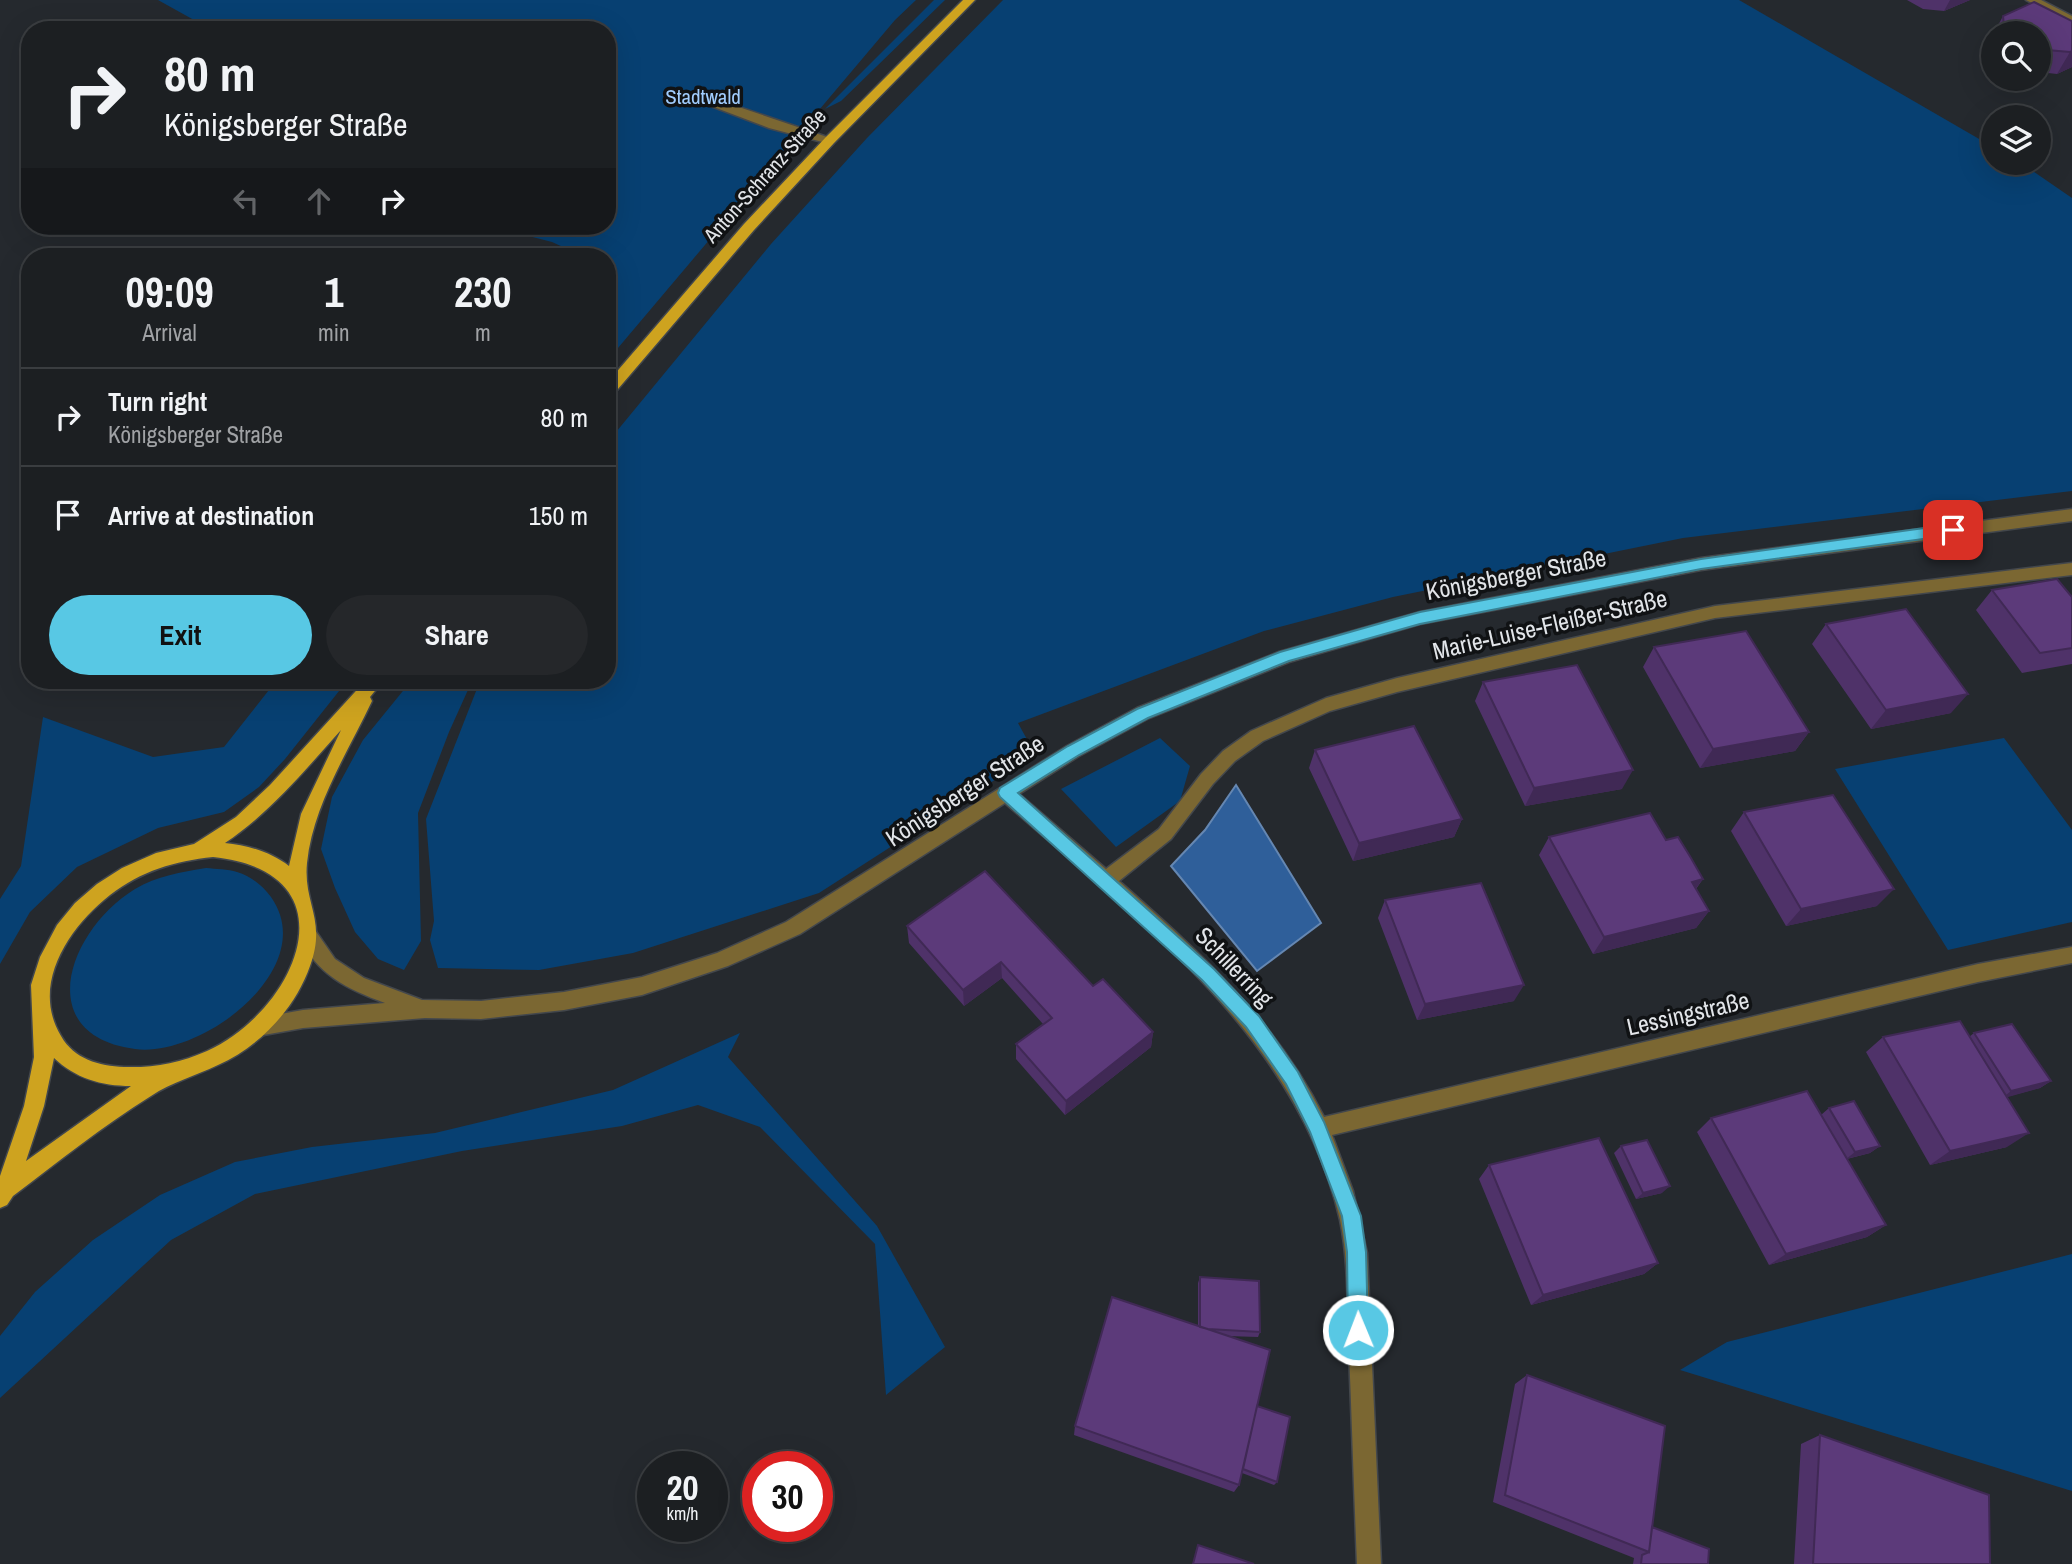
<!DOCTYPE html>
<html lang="en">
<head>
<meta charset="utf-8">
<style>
	body { margin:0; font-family:"Archivo Narrow",sans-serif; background:#25272a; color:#f1f3f6; height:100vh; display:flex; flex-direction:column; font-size:26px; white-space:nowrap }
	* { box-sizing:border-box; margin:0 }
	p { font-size:23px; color:#a0a2a5 }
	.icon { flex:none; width:38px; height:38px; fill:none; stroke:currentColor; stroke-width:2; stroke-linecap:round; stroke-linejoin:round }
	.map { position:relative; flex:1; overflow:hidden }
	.panel { position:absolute; left:21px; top:248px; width:595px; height:441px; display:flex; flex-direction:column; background:#1c1f22; border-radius:28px; box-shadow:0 7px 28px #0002,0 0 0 2px #3a3d40 }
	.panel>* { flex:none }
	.banner { position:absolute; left:21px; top:21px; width:595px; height:214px; border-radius:28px; box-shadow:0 7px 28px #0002,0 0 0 2px #3a3d40; background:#1c1f22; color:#f1f3f6; overflow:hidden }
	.buttons { position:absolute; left:1981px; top:21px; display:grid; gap:14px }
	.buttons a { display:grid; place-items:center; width:70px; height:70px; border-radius:50%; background:#1c1f22; box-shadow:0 7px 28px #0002,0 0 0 2px #3a3d40; font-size:35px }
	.speed { position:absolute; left:637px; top:1451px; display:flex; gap:14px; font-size:35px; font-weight:700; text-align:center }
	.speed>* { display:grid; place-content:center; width:91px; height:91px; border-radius:50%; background:#1c1f22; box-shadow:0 7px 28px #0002,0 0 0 2px #3a3d40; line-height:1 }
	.speed small { font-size:18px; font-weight:400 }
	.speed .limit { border:10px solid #d22; background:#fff; color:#111 }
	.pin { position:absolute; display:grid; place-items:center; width:60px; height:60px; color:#fff; margin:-30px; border-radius:14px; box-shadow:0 4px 10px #0006 }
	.me { position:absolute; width:77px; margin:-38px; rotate:359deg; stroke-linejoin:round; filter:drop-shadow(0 0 5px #0008) }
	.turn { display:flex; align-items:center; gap:24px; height:147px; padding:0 28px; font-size:32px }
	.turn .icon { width:91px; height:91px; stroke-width:2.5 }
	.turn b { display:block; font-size:49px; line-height:60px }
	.lanes { display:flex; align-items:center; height:66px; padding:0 28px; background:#0003; justify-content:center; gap:35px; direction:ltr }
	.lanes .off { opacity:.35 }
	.eta { display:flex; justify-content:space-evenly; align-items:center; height:119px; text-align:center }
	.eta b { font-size:42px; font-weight:700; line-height:49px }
	.action { display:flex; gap:14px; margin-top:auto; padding:14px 28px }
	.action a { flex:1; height:80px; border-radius:42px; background:#58c8e4; color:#111; font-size:28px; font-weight:700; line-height:80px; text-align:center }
	.action a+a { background:#25272a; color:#f1f3f6 }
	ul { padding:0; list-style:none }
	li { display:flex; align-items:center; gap:21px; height:98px; padding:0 28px; border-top:2px solid #3a3d40 }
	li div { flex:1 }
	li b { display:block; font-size:26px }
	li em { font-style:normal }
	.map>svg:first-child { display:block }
</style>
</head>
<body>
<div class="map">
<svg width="2072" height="1564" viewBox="0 0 2072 1564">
	<rect width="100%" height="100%" fill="#25292e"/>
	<!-- green -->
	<path fill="#074072" d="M 158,0 L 916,0 L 895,20 L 607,361 L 607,257 L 585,257 L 552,242 L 490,226 L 607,226 L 607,30 L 212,30 Z
		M 934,0 L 945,0 L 841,101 L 825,109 Z
		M 1003,0 L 1739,0 L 1993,147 L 1993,163 L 2021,163 L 2072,198 L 2072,491 L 1683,538 L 1393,597 L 1264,631 L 1018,723 L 1035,754 L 819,893 L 633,953 L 539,970 L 438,968 L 430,940 L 434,921 L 426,819 L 480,681 L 607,681 L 607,443 L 771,244 L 867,138 Z
		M 276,681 L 347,681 L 285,759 L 259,787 L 224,812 L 158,828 L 77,867 L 30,912 L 0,964 L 0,899 L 21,866 L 43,717 L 153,757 L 224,747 Z
		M 411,681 L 472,681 L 449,732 L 418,813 L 421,941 L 404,970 L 378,959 L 355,932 L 335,888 L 321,849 L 332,797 L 363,740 Z
		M 1160,738 L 1190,766 L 1180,801 L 1116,847 L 1061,789 Z
		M 2004,738 L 2072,830 L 2072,922 L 1948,950 L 1835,769 Z
		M 206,868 C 216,869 228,869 237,872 C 251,876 263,886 271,897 C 321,968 202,1058 135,1049 C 30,1035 69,929 135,889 C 157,876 181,872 206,868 Z
		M 740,1033 L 728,1057 L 877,1226 L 945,1347 L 886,1395 L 875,1244 L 760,1127 L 698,1105 L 622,1126 L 462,1151 L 255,1194 L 171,1240 L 0,1398 L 0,1336 L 35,1292 L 93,1240 L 160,1195 L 235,1162 L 312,1147 L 435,1133 L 613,1090 Z
		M 2072,1254 L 2072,1491 L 1680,1370 L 1727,1342 Z"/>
	<!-- water -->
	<path fill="#2f5f9a" stroke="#6587b2" stroke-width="2" d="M 1236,785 L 1321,923 L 1257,971 L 1171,866 L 1205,830 Z"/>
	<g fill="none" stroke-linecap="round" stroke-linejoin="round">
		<!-- minor casing -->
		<g stroke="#43474c" stroke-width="3">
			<path id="minor" d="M 2026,0 L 2041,0 L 2072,16 L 2072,23 Z
				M 715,99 L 836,140 L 830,144 L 769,128 L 711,106 L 709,103 Z
				M 2072,509 L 2072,521 L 1701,570 L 1420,624 L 1289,662 L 1149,718 L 1079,756 L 1019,794 L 1106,869 L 1159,829 L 1201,774 L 1223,751 L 1251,731 L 1326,698 L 1397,678 L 1715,606 L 2072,563 L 2072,575 L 1715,618 L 1397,692 L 1330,711 L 1263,741 L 1235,761 L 1213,784 L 1171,839 L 1119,881 C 1200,953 1274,1018 1324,1117 L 1978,964 L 2072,947 L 2072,963 L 1978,982 L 1332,1135 L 1353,1191 L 1367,1253 L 1381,1564 L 1357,1564 C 1354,1493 1352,1423 1349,1352 C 1347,1309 1349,1263 1340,1220 C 1298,1037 1140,921 1005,803 L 800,934 L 728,966 L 642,995 L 564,1010 L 481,1019 L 425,1018 L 303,1028 L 258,1036 L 251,1033 L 248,1027 L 251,1021 L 258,1018 L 303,1010 L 385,1003 C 347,989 316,974 299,936 L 301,930 L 308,928 L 315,930 L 335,959 L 364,978 L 422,1000 L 481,1001 L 564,992 L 642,977 L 717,953 L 786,922 L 1067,746 L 1137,708 L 1279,652 L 1420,612 L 1701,558 Z"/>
		</g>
		<!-- major casing -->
		<g stroke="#43474c" stroke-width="3">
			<path id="major" d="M 963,0 L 975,0 L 834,143 L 754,230 L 612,396 L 607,398 L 607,383 L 744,224 L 826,137 Z
				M 365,681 L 383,681 L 370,697 L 372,701 C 348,752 313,805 307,863 C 303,904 327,920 310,966 C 295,1009 259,1047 218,1065 C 195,1076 172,1082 151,1096 C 103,1126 58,1162 13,1196 L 7,1205 L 0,1208 L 0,1176 L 24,1106 L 34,1057 L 31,985 L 40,957 L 57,925 L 75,903 L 97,884 L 122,868 L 156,853 L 194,844 L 236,817 L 270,785 ZM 341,730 L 301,814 L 289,866 C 271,852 247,845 225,843 C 270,813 305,770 341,730 ZM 213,857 C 356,872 298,1009 207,1051 C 180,1063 153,1068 124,1067 C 99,1066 74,1059 61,1036 C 30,985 69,927 110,895 C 141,871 175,861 213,857 ZM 54,1058 C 75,1078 101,1086 131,1086 L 26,1161 L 44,1106 Z"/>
		</g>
		<!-- minor -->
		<use href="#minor" fill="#7b6732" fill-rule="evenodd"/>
		<!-- major -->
		<use href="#major" fill="#cea31f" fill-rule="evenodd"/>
	</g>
	<!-- wall -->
	<path fill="#4f3269" d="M 1907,0 L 1970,0 L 1944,11 L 1923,9 Z
		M 2003,16 L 2072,21 L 2072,67 L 2057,74 L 2039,72 L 2039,33 L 1994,33 Z
		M 1992,590 L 2072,597 L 2072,664 L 2022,673 L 1976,610 Z
		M 1826,624 L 1951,713 L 1871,729 L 1812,644 Z
		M 1654,647 L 1809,732 L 1795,751 L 1700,768 L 1643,667 Z
		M 1483,682 L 1622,789 L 1525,806 L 1475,701 Z
		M 1315,750 L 1462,819 L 1454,837 L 1353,861 L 1309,768 Z
		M 1744,812 L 1877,906 L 1786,926 L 1731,831 Z
		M 1549,837 L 1666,840 L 1703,879 L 1696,889 L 1709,911 L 1696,928 L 1593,954 L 1539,855 Z
		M 1385,900 L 1514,1001 L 1417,1020 L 1378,918 Z
		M 907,926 L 1093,986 L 1153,1032 L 1151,1047 L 1065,1115 L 1016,1059 L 1016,1044 L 1043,1024 L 1002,978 L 964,1006 L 909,943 Z
		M 1974,1033 L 2051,1081 L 2040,1088 L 2006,1097 L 2007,1147 L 1930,1165 L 1866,1052 L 1883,1037 L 1969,1037 Z
		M 1829,1108 L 1880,1146 L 1870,1153 L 1847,1159 L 1886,1225 L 1867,1237 L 1769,1265 L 1697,1132 L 1711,1118 L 1821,1115 Z
		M 1621,1146 L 1662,1193 L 1636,1199 L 1614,1153 Z
		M 1489,1165 L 1658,1263 L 1644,1274 L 1531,1305 L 1479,1179 Z
		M 1200,1277 L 1260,1332 L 1258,1337 L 1226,1336 L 1257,1406 L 1277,1482 L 1274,1485 L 1242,1473 L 1239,1485 L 1234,1492 L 1074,1435 L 1075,1426 L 1198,1326 L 1198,1283 Z
		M 1527,1375 L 1652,1527 L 1708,1564 L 1633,1564 L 1634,1558 L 1493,1502 L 1515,1384 Z
		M 1820,1435 L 1990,1564 L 1794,1564 L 1801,1444 Z"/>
	<!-- shaded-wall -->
	<path fill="#402955" d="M 1950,0 L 1970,0 L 1944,11 Z
		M 2072,51 L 2072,67 L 2057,74 L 2070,52 Z
		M 1968,694 L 1951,713 L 1871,729 L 1886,710 Z
		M 1809,732 L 1795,751 L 1700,768 L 1713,749 Z
		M 1633,770 L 1622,789 L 1525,806 L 1534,788 Z
		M 1462,819 L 1454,837 L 1353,861 L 1359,843 Z
		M 1703,879 L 1690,896 L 1692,882 Z
		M 1894,889 L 1877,906 L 1786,926 L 1801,909 Z
		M 1709,911 L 1696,928 L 1593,954 L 1604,937 Z
		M 1001,962 L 1002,978 L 964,1006 L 963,990 Z
		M 1524,985 L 1514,1001 L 1417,1020 L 1425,1004 Z
		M 1153,1032 L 1151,1047 L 1065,1115 L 1066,1101 Z
		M 2051,1081 L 2040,1088 L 2001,1099 L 2011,1091 Z
		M 2029,1133 L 2007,1147 L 1930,1165 L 1950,1151 Z
		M 1880,1146 L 1870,1153 L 1846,1159 L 1855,1152 Z
		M 1670,1186 L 1662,1193 L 1636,1199 L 1643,1193 Z
		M 1886,1225 L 1867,1237 L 1769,1265 L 1786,1254 Z
		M 1658,1263 L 1644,1274 L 1531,1305 L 1543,1295 Z"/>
	<!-- building -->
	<path fill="#5c3a7a" stroke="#402955" stroke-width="2" d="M 2034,2 L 2072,21 L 2072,51 L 2070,52 L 2047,50 L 2039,45 L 2039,33 L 2017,33 L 2004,26 L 2003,16 Z
		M 2057,579 L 2072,597 L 2072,648 L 2040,653 L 1992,590 Z
		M 1906,609 L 1968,694 L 1886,710 L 1826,624 Z
		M 1746,631 L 1809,732 L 1713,749 L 1654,647 Z
		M 1577,665 L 1633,770 L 1534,788 L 1483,682 Z
		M 1414,726 L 1462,819 L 1359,843 L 1315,750 Z
		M 1833,795 L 1894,889 L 1801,909 L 1744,812 Z
		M 1650,813 L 1666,840 L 1678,837 L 1691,858 L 1703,879 L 1692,882 L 1709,911 L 1604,937 L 1549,837 Z
		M 985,871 L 1093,986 L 1103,979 L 1153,1032 L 1066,1101 L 1016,1044 L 1052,1018 L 1001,962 L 963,990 L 907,926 Z
		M 1481,883 L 1524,985 L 1425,1004 L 1385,900 Z
		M 1960,1021 L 2029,1133 L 1950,1151 L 1883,1037 Z
		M 2012,1024 L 2051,1081 L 2011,1091 L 1974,1033 Z
		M 1807,1091 L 1886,1225 L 1786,1254 L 1711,1118 Z
		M 1854,1101 L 1880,1146 L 1855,1152 L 1829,1108 Z
		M 1599,1138 L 1658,1263 L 1543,1295 L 1489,1165 Z
		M 1647,1140 L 1670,1186 L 1643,1193 L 1621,1146 Z
		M 1200,1277 L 1259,1281 L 1260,1332 L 1208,1329 L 1200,1327 Z
		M 1112,1297 L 1270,1350 L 1239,1485 L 1075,1426 Z
		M 1527,1375 L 1665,1426 L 1649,1552 L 1505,1495 Z
		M 1257,1406 L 1290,1417 L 1277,1482 L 1243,1469 Z
		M 1820,1435 L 1989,1495 L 1990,1564 L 1813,1564 Z
		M 1652,1527 L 1709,1549 L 1708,1564 L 1641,1564 L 1642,1555 L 1649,1552 Z
		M 1198,1545 L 1254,1564 L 1193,1564 Z"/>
	<!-- route -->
	<path fill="#58c8e4" stroke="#398294" stroke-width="2" d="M 1953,524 L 1960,530 L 1953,535 L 1701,569 L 1420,624 L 1289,661 L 1148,718 L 1079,755 L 1018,793 L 1214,969 L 1259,1016 L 1298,1072 L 1324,1122 L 1361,1216 L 1366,1252 L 1368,1330 L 1365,1337 L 1358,1340 L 1351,1337 L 1348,1330 L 1347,1252 L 1342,1216 L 1310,1132 L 1286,1084 L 1246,1027 L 1202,980 L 1000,797 L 998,793 L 1000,788 L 1068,746 L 1137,709 L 1280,652 L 1420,612 L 1701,559 Z"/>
	<g text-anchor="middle" stroke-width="7" stroke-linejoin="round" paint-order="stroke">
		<!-- far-park labels -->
		<g font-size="21" fill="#a1cdfe" stroke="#101214">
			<text x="703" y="104">Stadtwald</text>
		</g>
		<!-- far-street labels -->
		<g font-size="21" fill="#e2e5e9" stroke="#101214">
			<text transform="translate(765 176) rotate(-48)" y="7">Anton-Schranz-Straße</text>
		</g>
		<!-- street labels -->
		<g font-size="24" fill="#e2e5e9" stroke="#101214">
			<text transform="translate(1516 575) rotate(-11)" y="8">Königsberger Straße</text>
			<text transform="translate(1550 625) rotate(-13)" y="8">Marie-Luise-Fleißer-Straße</text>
			<text transform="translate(965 791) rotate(-33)" y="8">Königsberger Straße</text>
			<text transform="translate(1234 967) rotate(46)" y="8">Schillerring</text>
			<text transform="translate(1688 1014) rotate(-13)" y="8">Lessingstraße</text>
		</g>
	</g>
</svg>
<div class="buttons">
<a><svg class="icon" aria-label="search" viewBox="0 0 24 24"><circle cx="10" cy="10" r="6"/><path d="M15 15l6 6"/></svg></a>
<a><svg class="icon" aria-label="layers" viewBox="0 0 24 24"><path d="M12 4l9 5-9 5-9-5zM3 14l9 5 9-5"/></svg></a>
</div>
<div class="speed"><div>20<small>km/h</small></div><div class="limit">30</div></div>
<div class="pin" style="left:1953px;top:530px;background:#d93025"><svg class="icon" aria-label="arrive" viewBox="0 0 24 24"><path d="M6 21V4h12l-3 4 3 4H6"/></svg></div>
<svg class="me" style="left:1358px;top:1330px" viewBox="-20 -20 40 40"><circle r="17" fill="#58c8e4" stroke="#fff" stroke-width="3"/><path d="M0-11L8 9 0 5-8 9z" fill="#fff"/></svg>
<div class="banner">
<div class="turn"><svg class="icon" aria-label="right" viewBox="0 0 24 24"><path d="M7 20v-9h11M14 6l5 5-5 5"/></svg><div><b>80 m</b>Königsberger Straße</div></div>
<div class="lanes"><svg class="icon off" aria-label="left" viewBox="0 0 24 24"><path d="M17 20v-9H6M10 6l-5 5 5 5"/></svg><svg class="icon off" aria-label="ahead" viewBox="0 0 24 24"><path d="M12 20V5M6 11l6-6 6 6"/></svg><svg class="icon" aria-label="right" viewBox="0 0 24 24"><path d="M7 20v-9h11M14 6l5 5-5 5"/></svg></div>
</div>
<section class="panel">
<div class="eta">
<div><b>09:09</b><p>Arrival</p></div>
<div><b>1</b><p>min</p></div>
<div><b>230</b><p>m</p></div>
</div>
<ul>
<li><svg class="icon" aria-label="right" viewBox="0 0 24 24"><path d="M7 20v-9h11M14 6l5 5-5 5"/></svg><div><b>Turn right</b><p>Königsberger Straße</p></div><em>80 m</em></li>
<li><svg class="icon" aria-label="arrive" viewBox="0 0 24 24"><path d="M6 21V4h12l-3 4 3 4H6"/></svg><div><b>Arrive at destination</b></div><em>150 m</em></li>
</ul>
<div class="action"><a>Exit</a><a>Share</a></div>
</section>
</div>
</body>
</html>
